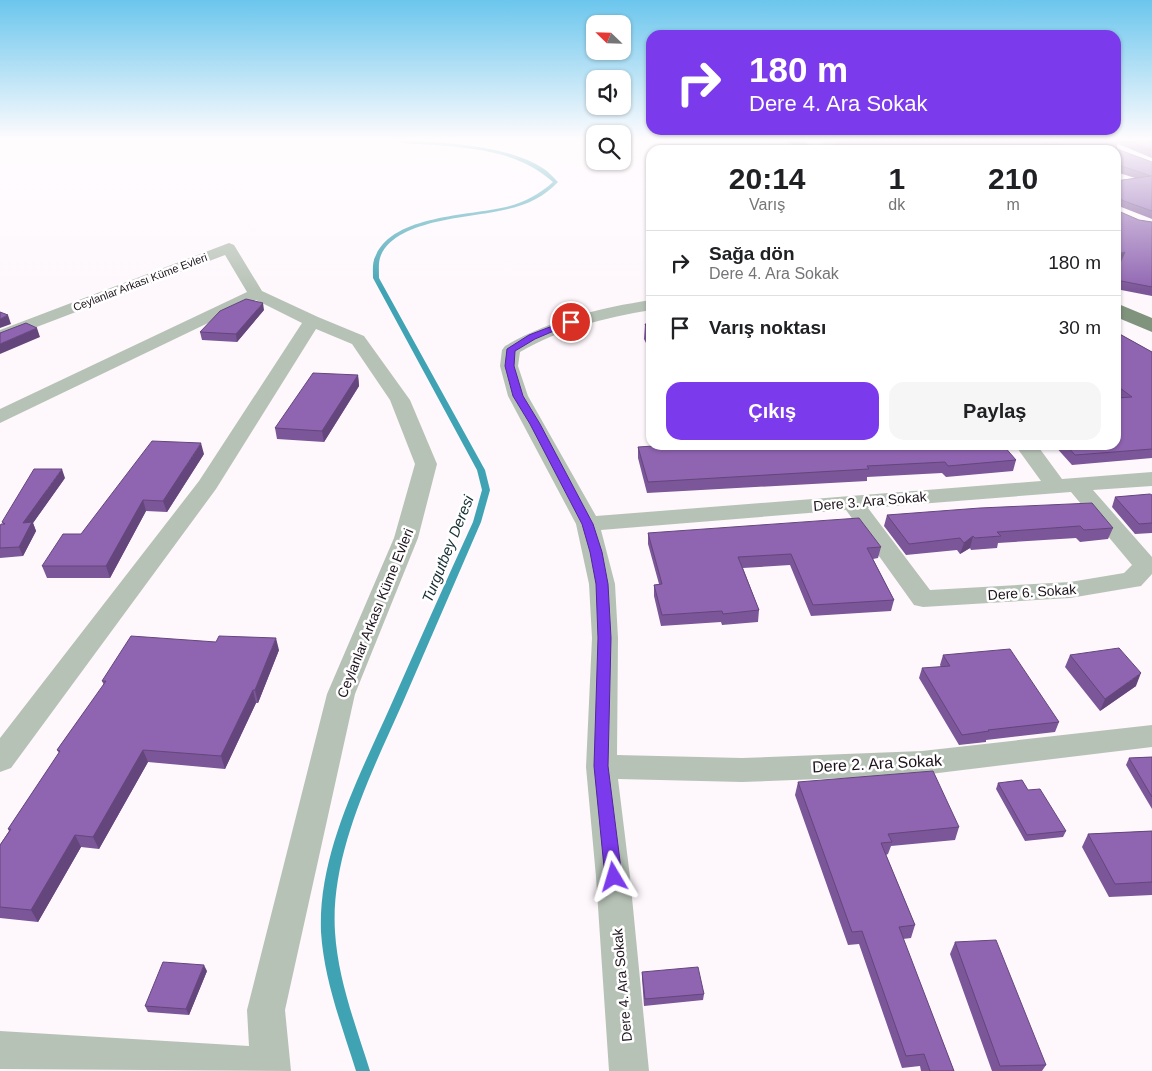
<!DOCTYPE html>
<html lang="tr">
<head>
<meta charset="utf-8">
<style>
	body { margin:0; font-family:Arial,sans-serif; background:#f6f6f6; color:#202124; height:100vh; display:flex; flex-direction:column; font-size:19px; white-space:nowrap }
	* { box-sizing:border-box; margin:0 }
	p { font-size:16px; color:#757577 }
	.icon { flex:none; width:28px; height:28px; fill:none; stroke:currentColor; stroke-width:2; stroke-linecap:round; stroke-linejoin:round }
	.map { position:relative; flex:1; overflow:hidden }
	.panel { position:absolute; left:646px; top:145px; width:475px; height:305px; display:flex; flex-direction:column; background:#fff; border-radius:15px; box-shadow:0 1px 4px #0004 }
	.panel>* { flex:none }
	.top-card { position:absolute; left:646px; top:30px; width:475px; height:105px; border-radius:15px; box-shadow:0 1px 4px #0004; background:#7c3aed; color:#fff; overflow:hidden }
	.needle { width:32px; rotate:293deg }
	.controls { position:absolute; left:586px; top:15px; display:grid; gap:10px }
	.controls a { display:grid; place-items:center; width:45px; height:45px; border-radius:10px; background:#fff; box-shadow:0 1px 4px #0004; font-size:25px }
	.pin { position:absolute; display:grid; place-items:center; width:42px; height:42px; color:#fff; margin:-21px; border:2px solid #fff; border-radius:50%; box-shadow:0 1px 5px #0007 }
	.me { position:absolute; width:55px; margin:-28px; rotate:353deg; stroke-linejoin:round; filter:drop-shadow(0 0 4px #0008) }
	.turn { display:flex; align-items:center; gap:18px; height:105px; padding:0 20px; font-size:22px }
	.turn .icon { width:65px; height:65px; stroke-width:2.5 }
	.turn b { display:block; font-size:35px; line-height:42px }
	.eta { display:flex; justify-content:space-evenly; align-items:center; height:85px; text-align:center }
	.eta b { font-size:30px; font-weight:600; line-height:35px }
	.button { display:flex; gap:10px; margin-top:auto; padding:10px 20px }
	.button a { flex:1; height:58px; border-radius:15px; background:#7c3aed; color:#fff; font-size:20px; font-weight:600; line-height:58px; text-align:center }
	.button a+a { background:#f6f6f6; color:#202124 }
	ul { padding:0; list-style:none }
	li { display:flex; align-items:center; gap:15px; height:65px; padding:0 20px; border-top:1px solid #e0e0e0 }
	li div { flex:1 }
	li b { display:block; font-size:19px }
	li em { font-style:normal }
	.map>svg:first-child { display:block }
</style>
</head>
<body>
<div class="map">
<svg width="1152" height="1071" viewBox="0 0 1152 1071">
	<rect width="100%" height="100%" fill="#fef8fd"/>
	<g fill="none" stroke-linecap="round" stroke-linejoin="round">
		<!-- stream -->
		<path fill="#40a3b3" fill-rule="evenodd" d="M 397,141 C 439,141 509,145 544,169 C 549,172 554,178 558,182 C 545,196 527,205 508,209 C 474,218 398,218 381,255 C 378,262 379,270 379,278 L 485,470 L 490,490 L 481,522 C 455,582 429,642 403,702 C 372,772 330,854 335,932 C 338,980 356,1026 370,1071 L 356,1071 C 342,1026 324,980 321,932 C 318,853 360,775 391,705 C 418,644 445,583 473,522 L 482,490 L 477,470 L 373,278 C 373,270 372,262 376,255 C 394,215 468,216 506,207 C 523,203 540,194 553,182 C 520,152 478,149 436,145 C 423,144 409,145 397,141 Z"/>
		<!-- street -->
		<path fill="#b7c2b6" fill-rule="evenodd" d="M 229,243 L 234,245 L 262,291 L 318,317 L 364,336 L 410,400 L 437,464 L 418,538 L 355,694 L 285,1010 L 291,1071 L 0,1069 L 0,1031 L 249,1046 L 247,1010 L 327,694 L 394,538 L 415,464 L 390,400 L 352,344 L 316,329 L 216,489 L 11,768 L 0,772 L 0,738 L 199,481 L 302,323 L 256,300 L 0,423 L 0,409 L 247,292 L 225,255 L 0,341 L 0,330 Z
			M 651,300 L 651,310 C 605,318 561,328 520,352 L 518,366 L 528,396 L 596,516 L 1041,481 L 1015,445 L 1037,445 L 1062,479 L 1152,472 L 1152,486 L 1093,490 L 1152,557 L 1152,574 L 1141,586 L 1070,598 L 923,607 L 914,605 L 846,510 L 601,530 L 615,584 L 618,638 L 617,755 L 742,758 L 922,751 L 1152,725 L 1152,747 L 922,775 L 742,782 L 618,779 L 630,877 L 649,1071 L 609,1071 L 596,877 L 586,767 L 592,638 L 589,584 L 576,524 L 508,396 L 500,366 L 502,350 L 505,346 C 550,320 599,308 651,300 ZM 1071,492 L 1132,565 L 1124,573 L 1070,582 L 930,590 L 868,508 Z"/>
		<!-- secondary -->
		<path fill="#96a795" fill-rule="evenodd" d="M 826,141 L 842,141 L 833,150 L 818,150 Z"/>
		<!-- primary -->
		<path fill="#7f937d" fill-rule="evenodd" d="M 786,141 L 804,141 L 816,150 L 799,150 Z
			M 1116,303 L 1152,318 L 1152,332 L 1116,317 Z"/>
	</g>
	<!-- wall -->
	<path fill="#7b5698" d="M 842,141 L 1152,141 L 1152,158 L 1118,144 L 1116,145 L 1117,149 L 1152,162 L 1152,219 L 1116,205 L 1116,181 L 1135,178 L 1116,172 L 1116,150 L 1055,150 L 1047,147 L 1042,150 L 835,150 L 835,145 Z
		M 1139,220 L 1152,222 L 1152,296 L 1116,289 L 1116,272 Z
		M 264,310 L 237,342 L 202,340 L 200,332 Z
		M 645,324 L 651,324 L 651,353 L 644,339 Z
		M 1116,332 L 1152,352 L 1152,458 L 1072,465 L 1054,445 L 1116,445 L 1118,398 L 1116,397 Z
		M 358,375 L 359,386 L 324,442 L 277,439 L 275,428 Z
		M 638,447 L 1016,460 L 1013,471 L 946,477 L 942,473 L 867,477 L 867,481 L 647,493 L 638,458 Z
		M 204,454 L 167,512 L 146,511 L 110,578 L 47,578 L 42,566 L 81,534 Z
		M 65,478 L 33,523 L 36,531 L 23,556 L 0,558 L 0,526 L 3,524 L 2,522 Z
		M 1152,495 L 1152,533 L 1135,534 L 1112,507 L 1115,497 Z
		M 887,515 L 1113,528 L 1108,539 L 1080,542 L 1076,538 L 998,543 L 997,548 L 971,550 L 970,548 L 960,554 L 957,550 L 906,555 L 884,526 Z
		M 648,533 L 881,547 L 878,558 L 873,559 L 894,600 L 891,611 L 811,616 L 790,565 L 743,568 L 759,610 L 758,622 L 722,625 L 721,622 L 661,626 L 654,596 L 654,585 L 659,584 L 648,544 Z
		M 279,650 L 258,703 L 256,703 L 225,769 L 148,762 L 99,849 L 81,847 L 38,922 L 0,918 L 0,845 L 9,831 L 8,829 L 59,753 L 57,750 L 104,685 L 102,681 Z
		M 943,655 L 1059,722 L 1055,732 L 986,740 L 986,742 L 959,745 L 919,678 L 922,668 L 941,667 L 940,665 Z
		M 1070,655 L 1136,686 L 1100,711 L 1065,667 Z
		M 1152,757 L 1152,809 L 1126,765 L 1129,758 Z
		M 798,782 L 959,827 L 955,840 L 891,846 L 888,854 L 886,855 L 915,925 L 911,938 L 903,939 L 954,1071 L 921,1071 L 920,1066 L 902,1068 L 859,944 L 848,945 L 795,795 Z
		M 998,783 L 1028,790 L 1066,831 L 1063,837 L 1025,841 L 996,789 Z
		M 1152,831 L 1152,895 L 1109,897 L 1082,847 L 1088,834 Z
		M 955,942 L 1046,1065 L 1042,1071 L 992,1071 L 950,954 Z
		M 207,971 L 189,1015 L 148,1012 L 145,1006 Z
		M 642,972 L 704,994 L 703,1000 L 644,1006 L 642,978 Z"/>
	<!-- shaded-wall -->
	<path fill="#64467c" d="M 1048,141 L 1049,141 L 1047,147 L 1042,150 L 1031,150 L 1031,149 Z
		M 1114,141 L 1119,141 L 1118,144 L 1109,150 L 1111,143 Z
		M 1014,145 L 1012,150 L 1001,150 Z
		M 1125,252 L 1122,260 L 1116,262 L 1116,254 Z
		M 263,303 L 264,310 L 237,342 L 236,334 Z
		M 8,315 L 11,324 L 0,328 L 0,319 Z
		M 37,328 L 40,337 L 0,354 L 0,344 Z
		M 358,375 L 359,386 L 324,442 L 322,431 Z
		M 201,443 L 204,454 L 167,512 L 163,501 Z
		M 62,469 L 65,478 L 33,523 L 36,531 L 23,556 L 19,547 L 23,523 Z
		M 143,500 L 146,511 L 110,578 L 106,566 Z
		M 973,536 L 970,548 L 960,554 L 964,543 Z
		M 276,638 L 279,650 L 258,703 L 255,690 Z
		M 1141,673 L 1136,686 L 1100,711 L 1105,699 Z
		M 253,690 L 256,703 L 225,769 L 221,756 Z
		M 143,750 L 148,762 L 99,849 L 93,837 Z
		M 75,835 L 81,847 L 38,922 L 31,910 Z
		M 204,965 L 207,971 L 189,1015 L 186,1009 Z"/>
	<!-- building -->
	<path fill="#8f64b1" stroke="#64467c" d="M 842,141 L 1048,141 L 1031,149 L 1014,145 L 1001,150 L 850,150 L 835,145 Z
		M 1051,141 L 1114,141 L 1111,143 L 1116,145 L 1117,149 L 1152,162 L 1152,211 L 1124,201 L 1116,197 L 1116,181 L 1151,176 L 1116,164 L 1116,150 L 1075,150 Z
		M 1129,141 L 1152,141 L 1152,151 Z
		M 1116,210 L 1139,220 L 1152,222 L 1152,287 L 1116,280 L 1116,272 L 1125,252 L 1116,254 Z
		M 246,299 L 263,303 L 236,334 L 200,332 L 220,311 Z
		M 0,312 L 8,315 L 0,319 Z
		M 26,323 L 37,328 L 0,344 L 0,333 Z
		M 645,324 L 651,324 L 651,337 Z
		M 1116,332 L 1152,352 L 1152,449 L 1075,455 L 1066,445 L 1116,445 L 1116,398 L 1132,397 L 1116,385 Z
		M 313,373 L 358,375 L 322,431 L 275,428 Z
		M 152,441 L 201,443 L 163,501 L 143,500 L 106,566 L 42,566 L 63,534 L 81,534 Z
		M 669,445 L 1003,445 L 1016,460 L 948,466 L 945,462 L 867,466 L 869,469 L 648,482 L 638,447 Z
		M 34,469 L 62,469 L 23,523 L 32,522 L 19,547 L 0,548 L 0,526 L 1,524 L 5,524 L 2,522 Z
		M 1150,494 L 1152,495 L 1152,523 L 1139,524 L 1115,497 Z
		M 1092,503 L 1113,528 L 1084,530 L 1080,526 L 997,532 L 1001,536 L 975,538 L 973,536 L 964,543 L 960,538 L 909,544 L 887,515 L 980,508 Z
		M 859,518 L 881,547 L 867,548 L 894,600 L 813,605 L 791,554 L 738,557 L 759,610 L 723,614 L 722,611 L 662,615 L 654,585 L 662,584 L 648,533 Z
		M 131,636 L 216,642 L 219,636 L 276,638 L 255,690 L 253,690 L 221,756 L 143,750 L 93,837 L 75,835 L 31,910 L 0,907 L 0,845 L 11,829 L 8,829 L 60,751 L 57,750 L 106,681 L 102,681 Z
		M 1119,648 L 1141,673 L 1105,699 L 1070,655 Z
		M 1010,649 L 1059,722 L 988,730 L 989,731 L 962,735 L 922,668 L 950,666 L 943,655 Z
		M 1152,757 L 1152,797 L 1129,758 Z
		M 933,771 L 959,827 L 888,834 L 892,842 L 881,843 L 915,925 L 899,927 L 954,1071 L 930,1071 L 924,1054 L 906,1056 L 862,931 L 852,932 L 798,782 Z
		M 1022,780 L 1028,790 L 1040,789 L 1066,831 L 1027,835 L 998,783 Z
		M 1152,831 L 1152,882 L 1115,884 L 1088,834 Z
		M 996,940 L 1046,1065 L 1000,1066 L 955,942 Z
		M 163,962 L 204,965 L 186,1009 L 145,1006 Z
		M 698,967 L 704,994 L 645,999 L 642,972 Z"/>
	<!-- sky -->
	<linearGradient id="sky" x2="0" y2="1"><stop stop-color="#6bc6ed"/><stop offset="0.48" stop-color="#fffcfe"/><stop offset="1" stop-color="#fffcfe" stop-opacity="0"/></linearGradient>
	<rect width="1152" height="291" fill="url(#sky)"/>
	<!-- route -->
	<path fill="#7c3aed" stroke="#51269a" d="M 568,320 L 575,322 L 535,339 L 515,351 L 514,366 L 523,396 L 540,424 L 593,524 L 602,552 L 608,584 L 611,638 L 608,766 L 622,877 L 619,882 L 614,884 L 608,882 L 605,877 L 594,766 L 598,638 L 596,584 L 590,552 L 582,524 L 530,424 L 513,396 L 505,366 L 507,349 L 529,335 Z"/>
	<g text-anchor="middle" stroke-width="5" stroke-linejoin="round" paint-order="stroke">
		<!-- far-street labels -->
		<g font-size="11" fill="#1c121b" stroke="#fff">
			<text transform="translate(140 282) rotate(-21)" y="4">Ceylanlar Arkası Küme Evleri</text>
		</g>
		<!-- street labels -->
		<g font-size="14" fill="#1c121b" stroke="#fff">
			<text transform="translate(870 501) rotate(-5)" y="5">Dere 3. Ara Sokak</text>
			<text transform="translate(1032 592) rotate(-4)" y="5">Dere 6. Sokak</text>
			<text transform="translate(375 613) rotate(-68)" y="5">Ceylanlar Arkası Küme Evleri</text>
			<text transform="translate(622 985) rotate(-95)" y="5">Dere 4. Ara Sokak</text>
		</g>
		<!-- water labels -->
		<g font-size="15" font-style="italic" fill="#162e32" stroke="#fff">
			<text transform="translate(448 549) rotate(-68)" y="5">Turgutbey Deresi</text>
		</g>
		<!-- near-street labels -->
		<g font-size="16" fill="#1c121b" stroke="#fff">
			<text transform="translate(877 763) rotate(-3)" y="6">Dere 2. Ara Sokak</text>
		</g>
	</g>
</svg>
<div class="controls">
<a><svg class="needle" viewBox="-14 -14 28 28"><path d="M0-13l5 13h-10z" fill="#e53935"/><path d="M0 13l5-13h-10z" fill="#757577"/></svg></a>
<a><svg class="icon" aria-label="sound" viewBox="0 0 24 24"><path d="M4 9h4l5-4v14l-5-4H4zM17 9q2 3 0 6"/></svg></a>
<a><svg class="icon" aria-label="search" viewBox="0 0 24 24"><circle cx="10" cy="10" r="6"/><path d="M15 15l6 6"/></svg></a>
</div>
<div class="pin" style="left:571px;top:322px;background:#d93025"><svg class="icon" aria-label="arrive" viewBox="0 0 24 24"><path d="M6 21V4h12l-3 4 3 4H6"/></svg></div>
<svg class="me" style="left:614px;top:877px" viewBox="-20 -20 40 40"><path d="M0-17L14 15 0 8-14 15z" fill="#7c3aed" stroke="#fff" stroke-width="4"/></svg>
<div class="top-card">
<div class="turn"><svg class="icon" aria-label="right" viewBox="0 0 24 24"><path d="M7 20v-9h11M14 6l5 5-5 5"/></svg><div><b>180 m</b>Dere 4. Ara Sokak</div></div>
</div>
<section class="panel">
<div class="eta">
<div><b>20:14</b><p>Varış</p></div>
<div><b>1</b><p>dk</p></div>
<div><b>210</b><p>m</p></div>
</div>
<ul>
<li><svg class="icon" aria-label="right" viewBox="0 0 24 24"><path d="M7 20v-9h11M14 6l5 5-5 5"/></svg><div><b>Sağa dön</b><p>Dere 4. Ara Sokak</p></div><em>180 m</em></li>
<li><svg class="icon" aria-label="arrive" viewBox="0 0 24 24"><path d="M6 21V4h12l-3 4 3 4H6"/></svg><div><b>Varış noktası</b></div><em>30 m</em></li>
</ul>
<div class="button"><a>Çıkış</a><a>Paylaş</a></div>
</section>
</div>
</body>
</html>
